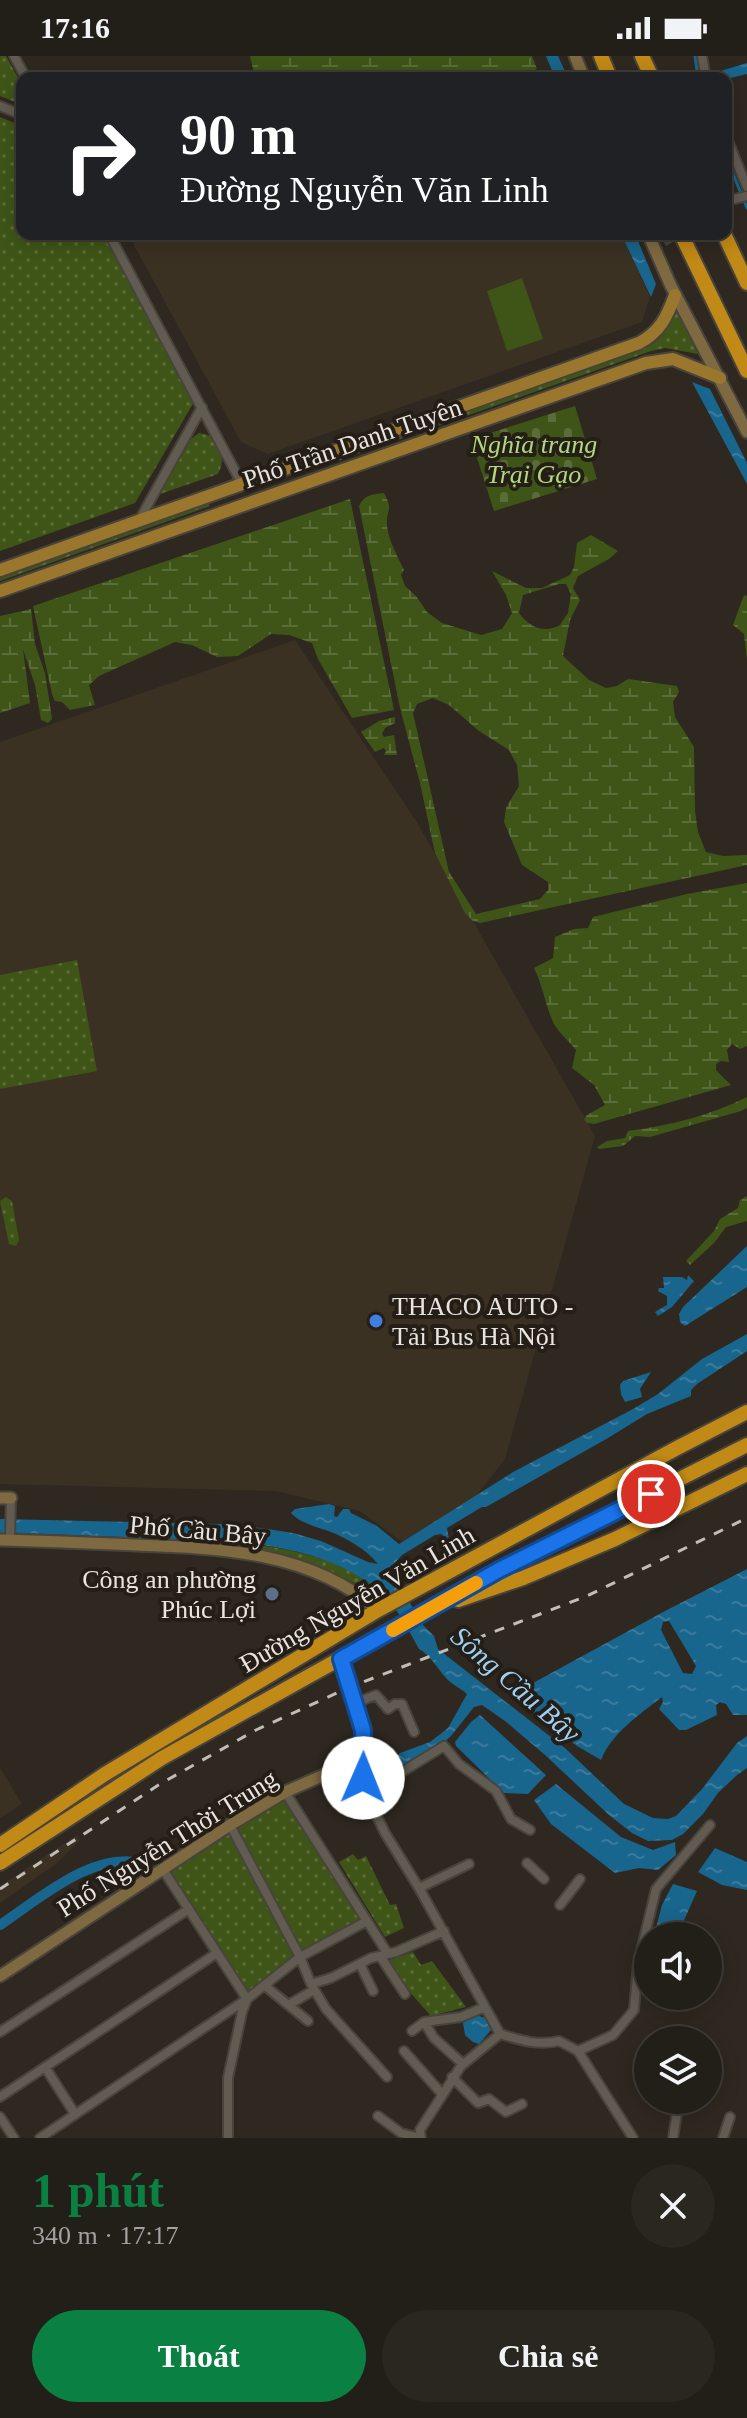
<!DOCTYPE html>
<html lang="vi">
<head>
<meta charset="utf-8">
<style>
	body { margin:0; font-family:Georgia,serif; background:#2a2721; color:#f1f3f6; height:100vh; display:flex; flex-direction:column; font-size:30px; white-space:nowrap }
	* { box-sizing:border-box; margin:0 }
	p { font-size:26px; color:#a2a2a2 }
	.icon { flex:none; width:44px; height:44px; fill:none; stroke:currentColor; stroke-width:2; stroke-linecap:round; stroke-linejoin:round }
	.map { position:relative; height:2082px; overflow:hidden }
	.sheet { display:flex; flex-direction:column; background:#221e18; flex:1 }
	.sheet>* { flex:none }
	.guide { position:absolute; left:16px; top:16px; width:716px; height:168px; border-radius:16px; box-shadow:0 4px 20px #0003,0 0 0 2px #3f3c37; background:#202124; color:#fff; overflow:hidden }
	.controls { position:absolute; left:634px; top:1866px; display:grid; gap:16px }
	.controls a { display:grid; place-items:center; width:88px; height:88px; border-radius:50%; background:#221e18; box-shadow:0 4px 20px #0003,0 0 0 2px #3f3c37; font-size:40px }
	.pin { position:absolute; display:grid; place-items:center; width:68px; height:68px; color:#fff; margin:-34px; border:4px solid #fff; border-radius:50%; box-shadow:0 2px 8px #0007 }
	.me { position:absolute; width:88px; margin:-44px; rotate:1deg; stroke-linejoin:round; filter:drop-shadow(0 0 6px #0008) }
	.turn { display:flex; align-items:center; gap:28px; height:168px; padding:0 32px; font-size:36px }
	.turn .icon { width:104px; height:104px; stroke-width:2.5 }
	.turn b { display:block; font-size:56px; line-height:68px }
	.round { display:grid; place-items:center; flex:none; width:84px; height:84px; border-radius:42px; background:#2a2721 }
	.headline { display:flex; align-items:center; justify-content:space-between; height:136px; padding:0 32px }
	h1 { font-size:48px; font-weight:800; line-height:60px; color:#0b8043 }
	.action { display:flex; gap:16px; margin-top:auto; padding:16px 32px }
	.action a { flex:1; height:92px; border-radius:48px; background:#0b8043; color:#fff; font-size:32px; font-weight:800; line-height:92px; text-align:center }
	.action a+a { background:#2a2721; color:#f1f3f6 }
	.status { display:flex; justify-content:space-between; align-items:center; height:56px; padding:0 40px; background:#221e18; direction:ltr }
	.status svg { height:22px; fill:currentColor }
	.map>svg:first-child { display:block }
</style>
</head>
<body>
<div class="status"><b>17:16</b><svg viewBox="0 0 49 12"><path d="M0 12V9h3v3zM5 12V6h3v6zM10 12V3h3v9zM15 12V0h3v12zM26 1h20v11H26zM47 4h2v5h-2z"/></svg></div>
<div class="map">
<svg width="747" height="2082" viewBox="0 0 747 2082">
	<defs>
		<pattern id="grass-dots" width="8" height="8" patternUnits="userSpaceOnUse" patternTransform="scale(2)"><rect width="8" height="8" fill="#3e5517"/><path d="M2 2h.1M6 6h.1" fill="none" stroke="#5a6d38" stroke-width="1.8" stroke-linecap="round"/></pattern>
		<pattern id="wetland-marsh" width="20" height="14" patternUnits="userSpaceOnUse" patternTransform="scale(2)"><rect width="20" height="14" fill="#3e5517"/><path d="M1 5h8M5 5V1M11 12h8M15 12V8" fill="none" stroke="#5a6d38"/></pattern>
		<pattern id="cemetery-stones" width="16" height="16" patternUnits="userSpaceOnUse" patternTransform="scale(2)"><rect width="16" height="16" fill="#3e5517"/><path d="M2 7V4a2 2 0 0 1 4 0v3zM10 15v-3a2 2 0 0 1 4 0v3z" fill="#5a6d38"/></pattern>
		<pattern id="water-ripples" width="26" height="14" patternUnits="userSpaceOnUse" patternTransform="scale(2)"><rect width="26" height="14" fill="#18658d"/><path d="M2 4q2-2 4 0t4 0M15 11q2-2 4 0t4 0" fill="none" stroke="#3a7b9d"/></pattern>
	</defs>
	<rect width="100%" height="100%" fill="#2e2820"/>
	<!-- built -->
	<path fill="#3a3123" d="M 128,178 L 621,178 L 650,241 L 642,266 L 268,398 L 241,386 Z
		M 295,584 L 418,768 L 595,1080 L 505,1403 L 477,1439 L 402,1486 L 360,1455 L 276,1435 L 0,1428 L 0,686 Z
		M 0,1712 L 22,1748 L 0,1762 Z
		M 77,1779 L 80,1784 L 56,1808 L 0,1847 L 0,1830 Z"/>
	<!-- grass -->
	<path fill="url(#grass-dots)" d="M 0,0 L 6,0 L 22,29 L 22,45 L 15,46 L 0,40 Z
		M 0,61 L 22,70 L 22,178 L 103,178 L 194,346 L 135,447 L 0,495 Z
		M 677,252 L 698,298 L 665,292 L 651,295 L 295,420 L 292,418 L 293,416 L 649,290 C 665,281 670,268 677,252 Z
		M 199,377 L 212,380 C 220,394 226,403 218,418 L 160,438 L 191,383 Z
		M 208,447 L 210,450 L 0,525 L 0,521 Z
		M 77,904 L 97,1015 L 0,1033 L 0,919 Z
		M 6,1141 L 12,1145 L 19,1184 L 16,1190 L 9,1188 L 0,1145 Z
		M 0,1476 C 47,1478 95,1480 142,1482 C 218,1485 324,1483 383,1538 L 377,1542 C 346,1519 313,1507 275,1499 L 0,1481 Z
		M 285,1736 L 367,1865 L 300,1901 L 247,1943 L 162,1812 Z
		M 353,1798 L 358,1804 L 366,1800 L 390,1849 L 396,1848 L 404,1872 L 385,1881 L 339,1806 Z
		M 413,1896 L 421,1909 L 432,1905 L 466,1951 L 431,1960 L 383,1906 Z"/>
	<!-- wetland -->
	<path fill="url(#wetland-marsh)" fill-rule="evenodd" d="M 250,0 L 532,0 L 537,13 L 510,22 L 255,22 Z
		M 384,437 C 394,456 386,452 387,469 C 388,484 398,501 404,514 L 401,519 L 405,530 L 416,540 L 427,556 L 442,567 L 481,579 L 502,573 L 512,557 L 506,539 L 492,515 L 526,532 L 542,532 L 570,519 L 574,511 L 577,487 L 591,479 L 618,495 L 609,503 L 578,520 L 573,532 L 580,544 L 570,564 L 563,600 L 589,624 L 606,632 L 617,630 L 628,623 L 677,630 L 679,636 L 673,646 L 675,661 L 694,691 L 695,755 L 698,776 L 706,796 L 723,800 L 747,799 L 747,809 L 480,867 L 473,865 L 465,857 L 435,797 L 420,727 L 400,652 L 359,450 C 364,439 373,438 384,437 ZM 559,528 L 566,528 L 571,538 L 568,557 L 560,569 C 544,578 529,571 519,557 L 523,539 ZM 433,642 L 449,649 L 479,675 L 509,694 L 517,709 L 519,730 L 506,752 L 504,766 L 522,809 L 548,826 L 548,834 L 540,843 L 476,858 L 449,816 L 413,657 L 417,648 Z
		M 350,443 L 394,654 L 352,662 L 318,603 L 312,587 L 289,579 L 271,578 L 238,600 L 217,601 L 192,589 L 175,586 L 99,620 L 89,629 L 95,649 L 70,654 L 62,646 L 55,645 L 52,638 L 33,550 Z
		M 744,539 L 747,540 L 747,604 L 744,578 L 733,569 Z
		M 31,553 L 35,588 L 45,617 L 52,663 L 48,667 L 41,664 L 35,629 L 23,593 L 30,647 L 0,657 L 0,560 Z
		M 395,661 L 395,667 L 385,672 L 382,678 L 384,681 L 394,679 L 397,699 L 384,699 L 386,695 L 384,692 L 375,696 L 361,676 L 379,665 Z
		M 747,827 L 747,990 L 740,993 L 732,988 L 727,994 L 729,1006 L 721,1005 L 716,1008 L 716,1014 L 731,1029 L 594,1068 L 587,1067 L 584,1063 L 587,1059 L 605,1049 L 594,1029 L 572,1012 L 576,994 C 569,985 559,977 554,968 C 545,949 544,933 534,912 L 553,902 L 555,881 L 574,873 L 588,872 L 593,861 L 687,838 Z
		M 747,1041 L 747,1052 L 741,1055 L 650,1081 L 635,1080 L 623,1090 L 599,1093 L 597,1091 L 607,1085 L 625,1082 L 628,1075 C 669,1070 711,1059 747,1041 Z
		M 747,1140 L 747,1165 L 726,1171 L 714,1187 L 690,1209 L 686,1205 L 714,1175 L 720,1163 L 738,1152 L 740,1144 Z"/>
	<!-- cemetery -->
	<path fill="url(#cemetery-stones)" d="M 575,350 L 597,423 L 494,455 L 471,383 Z"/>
	<!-- park -->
	<path fill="#3e5517" d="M 522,222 L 543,283 L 507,295 L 487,235 Z"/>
	<!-- water -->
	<path fill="url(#water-ripples)" fill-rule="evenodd" d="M 546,0 L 558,0 L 568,22 L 555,22 Z
		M 747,7 L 747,18 L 726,23 L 714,22 L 714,17 Z
		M 621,178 L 635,178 L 656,228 L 651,241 Z
		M 692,326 L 710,333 L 747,407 L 747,428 Z
		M 747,1190 L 747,1231 L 685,1270 L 680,1266 L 679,1258 L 683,1251 Z
		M 688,1219 L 694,1225 L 672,1251 L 658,1260 L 655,1256 L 667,1249 L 667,1240 L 658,1235 L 659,1232 L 664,1232 L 663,1221 L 682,1221 L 687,1224 Z
		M 747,1278 L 747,1295 L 697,1328 L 691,1334 L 691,1340 L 647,1358 L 608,1382 L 486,1451 L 482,1451 L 447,1472 L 449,1484 L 441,1478 L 435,1479 L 402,1499 L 391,1511 L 392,1517 L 423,1569 L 434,1580 L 438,1593 L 565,1692 L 624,1748 L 653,1762 L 668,1763 L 676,1760 L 702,1733 L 737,1687 L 747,1680 L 747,1712 L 737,1719 L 718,1737 L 703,1758 L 683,1778 L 672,1784 L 648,1785 L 632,1777 L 609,1759 L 545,1699 L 505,1665 L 482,1649 L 474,1651 L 451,1680 L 440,1690 L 383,1723 L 369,1729 L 370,1718 L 381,1713 L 400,1697 L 430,1686 L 448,1672 L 467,1638 C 461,1632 452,1629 446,1622 C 437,1612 430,1599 419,1593 C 408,1573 395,1547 377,1533 C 313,1483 224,1485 147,1482 C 98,1480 49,1478 0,1476 L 0,1463 L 220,1468 L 261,1472 L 293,1477 L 321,1485 L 368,1506 L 378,1508 C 367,1494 348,1483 331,1476 C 318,1471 301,1468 291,1457 L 295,1453 L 329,1448 L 335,1450 L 334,1460 L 337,1461 L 343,1453 L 349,1453 L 351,1457 L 377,1470 L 399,1488 L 513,1416 L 633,1353 L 658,1338 L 702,1303 Z
		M 651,1316 L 640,1333 L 642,1341 L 625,1346 L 621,1338 L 620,1329 L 623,1325 Z
		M 747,1513 L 747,1659 L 733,1659 L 726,1648 L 720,1646 L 716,1649 L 717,1659 L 686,1674 L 679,1674 L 659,1653 L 663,1646 L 662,1641 C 640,1658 611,1678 601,1704 L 577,1690 L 511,1639 L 665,1555 ZM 669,1565 L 696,1610 L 692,1618 L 683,1617 L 661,1574 L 663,1566 Z
		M 480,1659 L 546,1719 L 528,1738 L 504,1737 L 456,1690 L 455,1686 L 471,1666 Z
		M 556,1728 L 621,1781 L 653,1794 L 675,1786 L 676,1799 L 658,1814 L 639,1812 L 615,1817 L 551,1768 L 534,1744 Z
		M 715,1792 L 747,1806 L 747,1834 L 722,1829 L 698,1816 Z
		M 673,1828 L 697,1835 L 677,1880 L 654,1880 L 662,1849 Z
		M 476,1959 L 485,1962 L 491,1974 L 479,1988 L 473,1986 L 465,1979 L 463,1967 Z"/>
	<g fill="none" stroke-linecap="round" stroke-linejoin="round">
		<!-- stream -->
		<path stroke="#18658d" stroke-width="3" d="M 695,0 L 698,22
			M 726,101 L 747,152"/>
		<!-- canal -->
		<path stroke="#18658d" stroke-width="10" d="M 0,1869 C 39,1843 95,1793 144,1808"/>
		<!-- street-tunnel -->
		<path stroke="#4a443d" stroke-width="8" stroke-dasharray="8 4" stroke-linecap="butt" d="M 654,193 L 678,178"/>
		<!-- street casing -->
		<g stroke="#48443c" stroke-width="12">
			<path id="street" d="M 14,0 L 26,22
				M 702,0 L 706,22
				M 0,50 L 22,59
				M 726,80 L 747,131
				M 730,144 L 747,140
				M 109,178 L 242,428
				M 140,463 L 202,351
				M 10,1484 L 11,1442
				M 341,1603 L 364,1678 L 363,1714 L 366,1738 L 385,1777 L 419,1832 L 500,1978 L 461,2010 L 420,2074 L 421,2082
				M 355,1647 L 376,1639 L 388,1653 L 395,1648 L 402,1648 L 414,1676
				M 285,1736 L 388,1898
				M 366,1738 L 444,1690 L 459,1708 L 496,1735 L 511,1763 L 530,1774
				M 230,1769 L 300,1901 L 367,1865
				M 527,1807 L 544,1823
				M 419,1832 L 469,1808
				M 560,1849 L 580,1823
				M 380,1900 L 405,1938
				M 360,1908 L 373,1935
				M 311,1928 L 326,1953 L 387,2021
				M 264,1929 L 308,1965
				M 290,1948 L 314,1934
				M 424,1966 L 434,1982 L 463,2008
				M 412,1975 L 424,1966 L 461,1961 L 485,1951
				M 0,1976 L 189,1853
				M 500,1978 C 520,1984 538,1990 559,1985 L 578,1995 L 633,2082
				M 404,1995 L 442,2038
				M 578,1995 L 613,1979 L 634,1954 L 638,1908 L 656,1833 L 710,1769
				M 45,2011 L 75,2058
				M 452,2021 L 478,2047 L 489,2043 L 506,2056 L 522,2048
				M 0,2041 L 217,1897
				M 378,2060 L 401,2077 L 420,2082
				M 0,2061 L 14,2082
				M 40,2082 L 247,1943 L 162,1812
				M 228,2082 L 228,2022 L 242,1956 L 247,1943 L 300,1901 L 311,1928 L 331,1922 L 371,1902 L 396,1896 L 444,1875
				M 673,2082 L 679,2044
				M 723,2082 L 730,2061"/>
		</g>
		<!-- secondary casing -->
		<g stroke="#48443c" stroke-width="15">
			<path id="secondary" d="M 575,0 L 584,22
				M 648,178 L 671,230 L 747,376
				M 0,1442 L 11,1442
				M 0,1484 C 45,1485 90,1487 135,1489 C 220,1492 310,1495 378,1554
				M 0,1920 L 230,1769 L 285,1736 L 363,1702"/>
		</g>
		<!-- primary casing -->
		<g stroke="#48443c" stroke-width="16">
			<path id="primary" d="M 0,514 L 639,287 C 660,276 667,261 675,239
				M 0,535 L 646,307 L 673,303 L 720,322"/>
		</g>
		<!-- highway casing -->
		<g stroke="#48443c" stroke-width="18">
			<path id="highway" d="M 601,0 L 610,22
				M 642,0 L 652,22
				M 681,178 L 747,315
				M 724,178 L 747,227
				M 458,1544 L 523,1522 L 615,1483 L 747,1418
				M 0,1789 L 105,1718 L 378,1554 L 677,1392 L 747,1356
				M 0,1807 L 162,1702 L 499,1514 L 747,1389"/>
		</g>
		<!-- street -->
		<use href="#street" stroke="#615b52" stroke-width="8"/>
		<!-- secondary -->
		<use href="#secondary" stroke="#7e6940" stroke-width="11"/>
		<!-- primary -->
		<use href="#primary" stroke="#9b772d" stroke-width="12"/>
		<!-- highway -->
		<use href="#highway" stroke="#c18915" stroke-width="14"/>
		<!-- rail -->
		<path stroke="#c2bdb8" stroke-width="3" stroke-dasharray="10 10" stroke-linecap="butt" d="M 0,1833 L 160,1728 L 256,1674 L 350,1631 L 587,1540 L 747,1462"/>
	</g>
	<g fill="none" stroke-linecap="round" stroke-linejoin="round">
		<!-- route casing -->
		<g stroke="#114b97" stroke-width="20">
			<path id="route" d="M 363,1722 L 363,1674 L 341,1603 L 499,1514 L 651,1438"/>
		</g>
		<!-- route -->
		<use href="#route" stroke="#1a73e8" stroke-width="14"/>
		<!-- slow -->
		<path stroke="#f59e0b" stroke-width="14" d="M 393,1574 L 476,1527"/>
	</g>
	<!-- markers -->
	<circle fill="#3f7fe0" stroke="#241e17" stroke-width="3" cx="376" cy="1265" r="8"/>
	<circle fill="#5c6f8a" stroke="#241e17" stroke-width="3" cx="272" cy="1538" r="8"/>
	<g text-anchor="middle" stroke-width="8" stroke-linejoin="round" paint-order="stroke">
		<!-- street labels -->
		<g font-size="26" fill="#e8e4df" stroke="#241e17">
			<text transform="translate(352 387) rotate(-19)" y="9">Phố Trần Danh Tuyên</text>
			<text transform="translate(198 1474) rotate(5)" y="9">Phố Cầu Bây</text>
			<text transform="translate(357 1543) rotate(-30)" y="9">Đường Nguyễn Văn Linh</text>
			<text transform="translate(167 1787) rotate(-32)" y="9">Phố Nguyễn Thời Trung</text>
		</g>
		<!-- park labels -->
		<g font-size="26" font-style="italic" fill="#b1d87d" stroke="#241e17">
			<text x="534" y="397">Nghĩa trang<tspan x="534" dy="30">Trại Gạo</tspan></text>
		</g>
		<!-- poi labels -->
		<g font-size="26" fill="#e8e4df" stroke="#241e17" text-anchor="start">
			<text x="392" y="1259">THACO AUTO -<tspan x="392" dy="30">Tải Bus Hà Nội</tspan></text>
			<text x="256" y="1532" text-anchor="end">Công an phường<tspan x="256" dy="30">Phúc Lợi</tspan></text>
		</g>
		<!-- water labels -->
		<g font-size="28" font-style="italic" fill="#9bd1f5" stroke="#241e17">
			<text transform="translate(516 1628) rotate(41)" y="10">Sông Cầu Bây</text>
		</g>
	</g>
</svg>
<div class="controls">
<a><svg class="icon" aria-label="sound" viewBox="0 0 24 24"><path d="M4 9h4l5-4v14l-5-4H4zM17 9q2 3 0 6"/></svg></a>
<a><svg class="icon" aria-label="layers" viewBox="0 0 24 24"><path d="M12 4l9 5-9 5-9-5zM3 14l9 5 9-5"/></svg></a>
</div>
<div class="pin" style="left:651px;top:1438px;background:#d93025"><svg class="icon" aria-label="arrive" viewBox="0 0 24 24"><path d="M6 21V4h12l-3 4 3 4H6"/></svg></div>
<svg class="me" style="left:363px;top:1722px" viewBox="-20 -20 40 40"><circle r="19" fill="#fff"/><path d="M0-13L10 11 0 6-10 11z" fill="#1a73e8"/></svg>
<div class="guide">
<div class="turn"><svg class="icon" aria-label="right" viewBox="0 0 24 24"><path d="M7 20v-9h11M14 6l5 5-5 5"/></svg><div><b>90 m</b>Đường Nguyễn Văn Linh</div></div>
</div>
</div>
<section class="sheet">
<div class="headline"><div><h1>1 phút</h1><p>340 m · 17:17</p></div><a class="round"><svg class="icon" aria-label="close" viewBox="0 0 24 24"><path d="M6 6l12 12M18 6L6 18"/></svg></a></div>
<div class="action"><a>Thoát</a><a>Chia sẻ</a></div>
</section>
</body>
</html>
